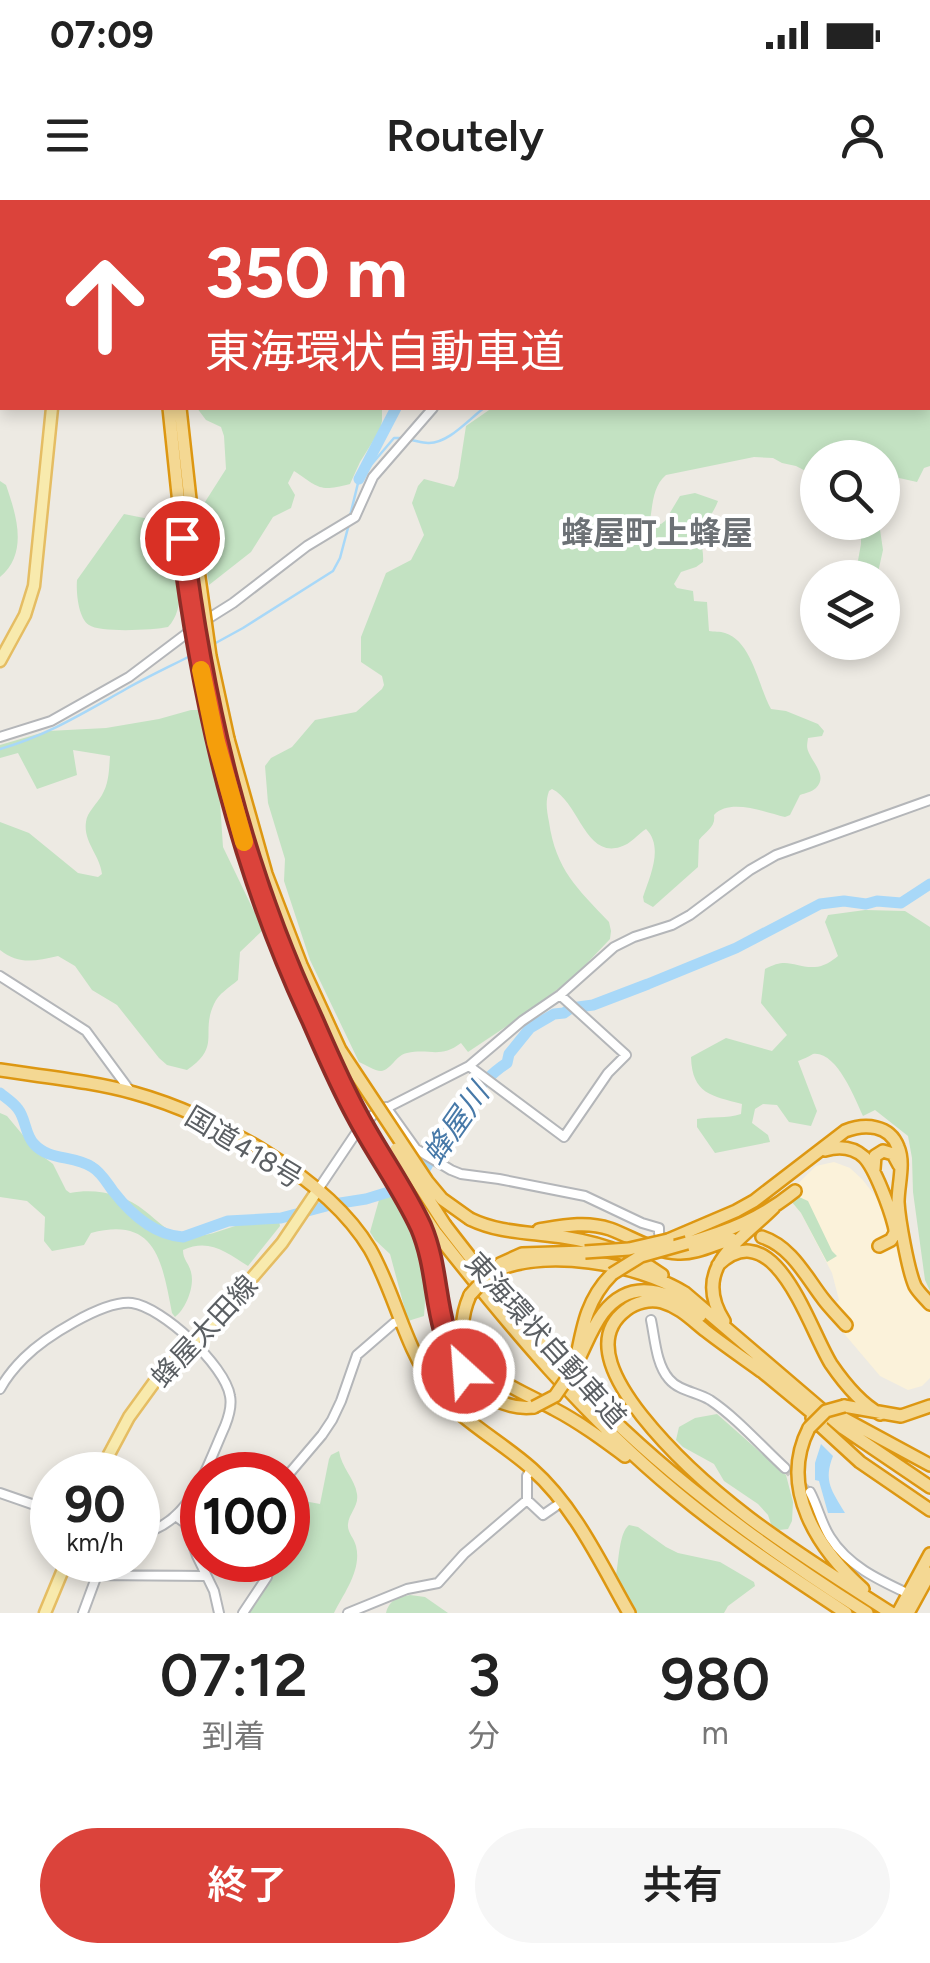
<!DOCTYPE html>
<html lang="ja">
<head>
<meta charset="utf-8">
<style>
	body { margin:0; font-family:Figtree,"Noto Sans JP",sans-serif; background:#f6f6f6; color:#222; height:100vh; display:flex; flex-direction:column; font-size:38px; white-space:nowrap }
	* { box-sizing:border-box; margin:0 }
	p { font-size:32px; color:#767676 }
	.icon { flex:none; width:55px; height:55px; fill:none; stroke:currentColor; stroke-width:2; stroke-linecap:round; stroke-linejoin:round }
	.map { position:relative; height:1413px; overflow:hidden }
	.drawer { display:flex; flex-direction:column; background:#fff; flex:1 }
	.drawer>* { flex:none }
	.hud { position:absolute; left:0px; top:0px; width:930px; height:210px; box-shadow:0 5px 15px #0003; background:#db433b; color:#fff; overflow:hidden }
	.controls { position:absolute; left:800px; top:240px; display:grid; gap:20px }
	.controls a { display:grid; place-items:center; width:100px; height:100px; border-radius:50%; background:#fff; box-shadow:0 5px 15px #0003; font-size:50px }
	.speed { position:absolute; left:30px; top:1252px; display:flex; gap:20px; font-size:50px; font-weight:700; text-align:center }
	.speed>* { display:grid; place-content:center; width:130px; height:130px; border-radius:50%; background:#fff; box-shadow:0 5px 15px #0003; line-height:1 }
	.speed small { font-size:25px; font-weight:400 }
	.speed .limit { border:15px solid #d22; background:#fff; color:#111 }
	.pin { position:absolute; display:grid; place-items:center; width:85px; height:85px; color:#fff; margin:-42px; border:5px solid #fff; border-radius:50%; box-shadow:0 2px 10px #0007 }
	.me { position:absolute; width:110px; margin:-55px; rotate:334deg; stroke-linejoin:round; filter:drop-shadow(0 0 8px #0008) }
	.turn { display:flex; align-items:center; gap:35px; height:210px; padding:0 40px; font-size:45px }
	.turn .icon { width:130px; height:130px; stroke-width:2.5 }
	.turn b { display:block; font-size:70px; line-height:85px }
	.eta { display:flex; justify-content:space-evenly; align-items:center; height:170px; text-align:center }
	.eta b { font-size:60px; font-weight:600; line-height:70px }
	.action { display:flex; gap:20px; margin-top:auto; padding:20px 40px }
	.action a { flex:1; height:115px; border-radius:60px; background:#db433b; color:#fff; font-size:40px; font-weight:600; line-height:115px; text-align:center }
	.action a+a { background:#f6f6f6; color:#222 }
	.status { display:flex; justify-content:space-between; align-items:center; height:70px; padding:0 50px; background:#fff; direction:ltr }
	.status svg { height:28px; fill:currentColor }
	header { display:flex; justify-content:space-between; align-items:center; height:130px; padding:0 40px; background:#fff; font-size:45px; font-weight:600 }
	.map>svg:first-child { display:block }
</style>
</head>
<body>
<div class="status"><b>07:09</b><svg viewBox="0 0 49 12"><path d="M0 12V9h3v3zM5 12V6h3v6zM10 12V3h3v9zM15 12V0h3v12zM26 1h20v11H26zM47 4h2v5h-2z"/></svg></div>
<header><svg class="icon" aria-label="menu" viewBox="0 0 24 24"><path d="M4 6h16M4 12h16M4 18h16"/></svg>Routely<svg class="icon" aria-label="person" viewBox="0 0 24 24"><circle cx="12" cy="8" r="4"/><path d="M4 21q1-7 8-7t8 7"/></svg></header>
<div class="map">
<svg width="930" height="1413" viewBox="0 0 930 1413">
	<rect width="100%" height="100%" fill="#edeae3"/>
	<!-- commercial -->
	<path fill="#fbf2da" d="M 834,962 L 850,968 L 862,979 L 902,1030 L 912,1082 L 930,1106 L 930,1178 L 922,1186 L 908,1190 L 880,1176 L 841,1130 L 846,1125 L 830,1107 L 839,1100 L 832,1073 L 801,1013 L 786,995 L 816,966 Z"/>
	<!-- green -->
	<path fill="#c3e2c2" d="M 193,0 L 468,0 L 467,2 L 194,2 Z
		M 742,0 L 930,0 L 930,266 L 924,268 L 917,282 L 899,278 L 883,287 L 882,258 L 818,258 L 817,277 L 796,266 L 782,263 L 773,258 L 754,257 L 666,275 C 653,286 653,303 650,320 L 653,323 L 661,324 L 665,321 L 680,296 L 695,293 L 718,301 C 714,313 704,322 702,335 C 700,344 704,351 703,362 L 696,367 L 681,372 L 674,384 L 677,388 L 693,391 L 694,401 L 707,402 L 709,431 C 714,432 720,431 725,433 C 752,441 759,488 771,509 L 786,511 L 818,524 L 824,531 L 822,536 L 808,538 C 807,546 806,548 810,555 C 815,565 827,577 816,588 C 812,592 805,593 800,595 L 790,615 L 785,617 C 764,612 730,598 714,615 C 716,627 706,631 699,640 L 698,667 L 653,707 L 644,702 L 643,697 C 650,676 664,647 646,629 C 638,634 631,644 620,647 C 585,658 579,602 552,589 L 549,591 C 545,602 547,611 549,622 C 556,670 577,688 609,722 L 611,731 L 610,739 L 574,777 L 522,816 L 468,852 L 461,843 C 440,859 430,848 407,853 C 396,855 391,870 381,871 C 375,871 364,864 359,862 L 310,760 L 284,681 L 285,659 L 268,603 L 265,566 L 271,558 L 292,547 L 315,520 L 356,512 L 382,489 L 384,485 L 382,476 L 361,462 L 361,437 L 386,373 L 411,360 L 424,335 L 412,303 L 418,286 L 424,279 L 454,287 L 458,278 L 466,226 L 492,208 L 928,208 L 928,2 L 740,2 Z
		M 197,208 L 382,208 L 382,221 L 380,230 L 360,262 L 350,284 C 318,292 320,288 294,271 L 288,283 L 295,295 L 291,308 L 273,317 L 251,352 L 209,385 L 198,313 L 226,269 L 224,236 L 221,227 L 206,220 Z
		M 0,281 L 6,285 C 16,314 29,353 0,377 Z
		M 124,314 L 169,323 C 175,352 191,403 168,427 C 154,430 100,433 89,425 C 78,418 76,391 77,380 Z
		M 861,323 L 879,323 L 883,350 L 877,377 L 855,377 L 861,344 Z
		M 191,510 L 202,510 L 219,587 L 223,647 L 263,730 L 240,752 L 238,780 C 230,787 218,794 214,804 C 200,834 222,846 187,870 L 167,865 L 159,858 L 117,805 L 92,790 L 75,766 L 58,756 C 35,761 19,765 0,750 L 0,622 L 29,633 L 78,673 L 98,677 L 102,674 C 100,655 83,642 86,622 C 87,612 97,604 102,595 C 109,583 109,570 110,556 L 73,550 L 77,575 L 37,589 L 18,553 L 0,558 L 0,545 L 48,531 L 106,528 L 159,519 Z
		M 865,710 L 905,711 L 930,727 L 930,1091 L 925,1080 L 913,992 L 912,958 L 908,936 L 875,910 L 863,916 C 855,899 837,851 813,854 C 812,855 799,861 798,861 L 817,911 L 811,926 L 789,922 L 777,905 L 763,904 L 755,909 L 752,923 L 768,935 L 770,942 L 715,953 L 697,927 L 697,919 C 712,916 726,919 741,914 L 742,904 C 712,896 692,894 691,857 L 726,838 L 772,851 L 787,835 L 761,803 L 765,769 C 788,756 794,768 815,767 C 823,767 832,761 838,756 L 825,722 L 828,715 Z
		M 0,913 L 7,916 L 37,952 L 53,964 L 66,990 L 70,993 C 96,988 124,994 145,1011 C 158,1021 168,1033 185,1036 C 206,1039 227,1027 247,1023 C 257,1021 269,1022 279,1021 L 280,1026 L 248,1066 C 226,1052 209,1038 183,1050 C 183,1060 189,1063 191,1072 C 195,1086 186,1109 175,1117 L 172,1113 C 162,1061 156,1016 91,1033 L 84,1045 L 52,1051 L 44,1041 L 45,1017 L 27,1001 L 0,997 Z
		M 391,996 C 409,1014 420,1051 424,1076 C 426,1089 425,1103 424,1116 L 408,1121 L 390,1054 L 375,1040 L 370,1032 L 379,1000 L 383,997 Z
		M 797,996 L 808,1001 L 832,1051 L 837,1056 L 827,1062 L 801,1013 L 791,1001 Z
		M 717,1214 L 786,1275 L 793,1302 L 792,1321 L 788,1329 L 779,1330 L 771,1324 L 768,1315 L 758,1304 L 724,1281 L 714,1264 L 683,1247 L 676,1240 L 679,1227 L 695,1218 Z
		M 339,1251 C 341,1267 355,1279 357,1294 C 359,1306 349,1313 348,1324 C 347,1332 354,1338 356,1346 C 362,1370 344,1393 334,1413 L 241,1413 L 255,1396 L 271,1360 L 288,1360 L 288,1298 L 320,1304 L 329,1259 L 331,1255 Z
		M 629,1325 L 638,1327 L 666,1347 L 678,1353 L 720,1362 L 754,1382 L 755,1386 L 728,1406 L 724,1413 L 636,1413 L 616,1375 C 619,1360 619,1333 629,1325 Z
		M 410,1395 L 425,1397 L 448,1413 L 386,1413 C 390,1399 397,1398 410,1395 Z"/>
	<!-- water -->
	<path fill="#a8d8f8" d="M 821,1244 L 833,1256 C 823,1281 832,1291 845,1313 L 828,1313 L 819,1281 L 815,1280 L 815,1263 Z"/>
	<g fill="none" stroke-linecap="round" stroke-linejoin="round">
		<!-- stream -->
		<path stroke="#a8d8f8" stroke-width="2.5" d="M 743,2 L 745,0
			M 411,240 C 417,241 422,243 428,243 C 448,244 469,219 484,208
			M 350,316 L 359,279 L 394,238 L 403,238
			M 212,445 L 243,428 L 333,371 L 340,358 L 349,324
			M 0,549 C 48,535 83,513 126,489 C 149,476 173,465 196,453"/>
		<!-- river -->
		<path stroke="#a8d8f8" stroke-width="11" d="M 463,2 L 464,0
			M 359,279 L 396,208
			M 0,893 C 6,898 14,903 18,909 C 26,919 25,935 34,944 C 49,961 74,955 92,967 C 101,972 107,983 113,991 C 130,1013 153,1035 183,1037 L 228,1021 L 281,1018 L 334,1004 L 366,999 L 405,987 L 422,975 C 442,938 472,885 507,863 L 509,854 L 530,828 L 554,814 L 564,813 L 571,808 L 593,805 L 648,784 L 736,748 L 820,704 L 844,701 L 866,704 L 877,701 L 901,703 L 930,684"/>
		<!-- minor-tunnel -->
		<path stroke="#c8c7c3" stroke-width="8" stroke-dasharray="8 4" stroke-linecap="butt" d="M 785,1268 L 810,1292"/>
		<!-- minor casing -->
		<g stroke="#b4b6b9" stroke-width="12">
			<path id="minor" d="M 505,2 L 505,0
				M 729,2 L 730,0
				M 0,537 L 51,521 L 129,477 L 198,425 L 233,403 L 307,346 L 355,317 L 373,277 L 433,208
				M 0,776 L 86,831 L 131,892
				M 469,866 L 564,937 L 608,873 L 626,855 L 560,795
				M 386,907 L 416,949 L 451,970 L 461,974 L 499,979 L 585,996 L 642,1023 L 659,1028 L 659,1033
				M 317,991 L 358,930 L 373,915 L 469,866 L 522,821 L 560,795 L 614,747 L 634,737 L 672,725 L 690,715 L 750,670 L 776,655 L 930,600
				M 651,1120 C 655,1139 656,1164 669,1179 C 679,1191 697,1192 710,1200 C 737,1218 761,1246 785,1268
				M 0,1189 C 6,1178 15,1167 24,1158 C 44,1138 103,1100 132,1103 C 162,1107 225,1165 230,1196 C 232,1206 229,1216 225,1226 C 206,1268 190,1326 138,1334
				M 532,1268 L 527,1276 L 527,1300 L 543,1315 L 556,1306
				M 288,1275 L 322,1235 L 332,1220 L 341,1201 L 357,1155 L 394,1123 L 402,1121
				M 810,1292 C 818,1307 821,1323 830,1337 C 848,1366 879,1380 909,1394
				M 0,1293 L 52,1311
				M 177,1317 L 185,1323 L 197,1356 L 214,1391 L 219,1413
				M 123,1375 L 124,1360
				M 83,1413 L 97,1375 L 206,1376
				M 243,1413 L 267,1377 L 270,1360
				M 348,1413 L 407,1389 L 438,1383 L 464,1354 L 527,1300"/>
		</g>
		<!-- major casing -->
		<g stroke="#e5bd63" stroke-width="15">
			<path id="major" d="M 63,2 L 63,0
				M 0,461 L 25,415 L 34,386 L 52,208
				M 98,1275 L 129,1217 L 158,1177 L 233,1100 L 282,1043 L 317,991
				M 45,1413 L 67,1360"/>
		</g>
		<!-- highway casing -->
		<g stroke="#dd9712" stroke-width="16">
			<path id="highway" d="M 154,0 L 155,2
				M 169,208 L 186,371
				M 180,208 L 197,363
				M 228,539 L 266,674 L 301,765 L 340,850
				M 216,542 C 228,587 240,632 254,676 C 278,747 310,816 342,883
				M 0,870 C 44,877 91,881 134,893 C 214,915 327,977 370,1049 C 395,1093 404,1145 434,1186 C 460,1221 501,1241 532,1269 C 575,1307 601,1364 629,1413
				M 825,950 C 839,946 853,947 864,957 C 875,968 890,1009 894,1025 C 896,1033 895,1033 891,1040 L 879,1046
				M 874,969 L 875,956 L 883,951 L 893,954 L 899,965
				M 470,1019 C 495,1031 519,1032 546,1035 C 587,1039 629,1051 662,1075
				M 445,1025 C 492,1086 540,1146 594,1201 C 675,1283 770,1351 867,1413
				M 420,1026 C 426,1043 432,1060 435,1079 C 437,1097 438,1115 444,1133 C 456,1171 490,1212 534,1207
				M 539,1030 C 563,1026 586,1021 610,1029 C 632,1037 654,1052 678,1053 C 697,1054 714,1044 732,1039
				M 436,1033 C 509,1126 585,1217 676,1292 C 730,1337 788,1375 846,1413
				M 762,1037 C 792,1047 806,1077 824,1100 C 831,1109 839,1117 846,1125
				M 668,1040 L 736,1011 L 754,1001 L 845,931 C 865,923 890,925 898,947 C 905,963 898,985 898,1002 C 899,1020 908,1070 915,1086 C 919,1093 925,1098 930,1104
				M 687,1043 C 729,1031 760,1019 795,991
				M 500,1064 L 522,1054 L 585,1052
				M 718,1065 C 775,1011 809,1129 831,1164 C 844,1183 860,1203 880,1214
				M 490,1073 C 544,1047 636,1063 685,1093 L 843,1228 L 930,1287
				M 470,1095 C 440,1164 508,1183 554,1209 C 579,1222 602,1239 625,1256
				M 724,1121 C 690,1068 740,1041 774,1007
				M 577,1156 C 583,1124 588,1098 612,1074
				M 759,1169 L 822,1221
				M 573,1170 C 584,1151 590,1130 603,1113 C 632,1076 670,1091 700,1116
				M 761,1171 C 743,1158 724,1145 706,1131 C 692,1120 680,1107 662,1102 C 650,1099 636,1102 626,1110 C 587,1139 620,1188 642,1216 C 709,1300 802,1356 891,1413
				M 844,1206 L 901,1216 L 930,1206
				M 832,1212 L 930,1265
				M 812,1218 L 860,1262 L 930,1310
				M 809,1228 C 778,1288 818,1349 863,1389
				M 898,1413 L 930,1354
				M 908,1413 L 930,1373"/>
		</g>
		<!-- minor -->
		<use href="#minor" stroke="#fff" stroke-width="8"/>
		<!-- major -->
		<use href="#major" stroke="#f8eaad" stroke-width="10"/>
		<!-- highway -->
		<use href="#highway" stroke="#f4d893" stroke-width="11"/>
		<!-- highway-bridge casing -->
		<g stroke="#dd9712" stroke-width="16" stroke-linecap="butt">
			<path id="highway-bridge" d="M 197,363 L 210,456 L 228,539
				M 186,371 L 199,458 L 216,542
				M 340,850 L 427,981 L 442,999 L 470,1019
				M 342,883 L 394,971 L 436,1033
				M 396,949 L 445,1025
				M 409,1005 L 420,1026
				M 585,1052 L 629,1049 L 668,1040
				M 612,1074 L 641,1056 L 687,1043
				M 470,1095 L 490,1073
				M 534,1207 L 555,1196 L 573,1170
				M 809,1228 L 826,1211 L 844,1206"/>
		</g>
		<!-- highway-bridge -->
		<use href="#highway-bridge" stroke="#f4d893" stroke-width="11"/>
	</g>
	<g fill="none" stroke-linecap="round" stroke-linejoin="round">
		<!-- route casing -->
		<g stroke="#8e2c26" stroke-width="25">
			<path id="route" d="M 182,338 C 203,506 240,665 312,819 C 326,851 340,884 357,915 C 377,953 403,988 421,1027 C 442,1077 431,1125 464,1171"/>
		</g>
		<!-- route -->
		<use href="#route" stroke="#db433b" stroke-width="18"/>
		<!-- slow -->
		<path stroke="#f59e0b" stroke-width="18" d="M 201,470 L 216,542 L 244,642"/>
	</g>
	<g text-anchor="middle" stroke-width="8" stroke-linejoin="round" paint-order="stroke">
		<!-- street labels -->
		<g font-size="28" fill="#5b5f63" stroke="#fff">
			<text transform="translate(244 947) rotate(31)" y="10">国道418号</text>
			<text transform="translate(204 1131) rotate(-47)" y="10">蜂屋太田線</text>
			<text transform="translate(546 1140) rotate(48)" y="10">東海環状自動車道</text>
		</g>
		<!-- water labels -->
		<g font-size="30" font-style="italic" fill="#4779a8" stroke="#fff">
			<text transform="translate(456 924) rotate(-55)" y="10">蜂屋川</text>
		</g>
		<!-- quarter labels -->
		<g font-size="32" font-weight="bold" fill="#6c7175" stroke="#fff">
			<text x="657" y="344">蜂屋町上蜂屋</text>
		</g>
	</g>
</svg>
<div class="controls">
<a><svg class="icon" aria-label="search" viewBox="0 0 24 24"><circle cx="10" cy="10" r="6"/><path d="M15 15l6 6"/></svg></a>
<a><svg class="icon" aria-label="layers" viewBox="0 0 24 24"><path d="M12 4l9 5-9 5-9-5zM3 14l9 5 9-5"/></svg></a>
</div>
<div class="speed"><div>90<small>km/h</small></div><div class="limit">100</div></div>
<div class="pin" style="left:182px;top:338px;background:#d93025"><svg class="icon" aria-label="arrive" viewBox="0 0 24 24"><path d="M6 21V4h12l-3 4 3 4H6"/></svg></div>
<svg class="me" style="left:464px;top:1171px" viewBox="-20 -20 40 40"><circle r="17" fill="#db433b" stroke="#fff" stroke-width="3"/><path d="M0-11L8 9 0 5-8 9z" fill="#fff"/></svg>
<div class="hud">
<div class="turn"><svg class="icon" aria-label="ahead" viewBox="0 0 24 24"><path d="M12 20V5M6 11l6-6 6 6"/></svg><div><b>350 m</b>東海環状自動車道</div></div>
</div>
</div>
<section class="drawer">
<div class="eta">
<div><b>07:12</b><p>到着</p></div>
<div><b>3</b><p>分</p></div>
<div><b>980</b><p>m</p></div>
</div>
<div class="action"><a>終了</a><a>共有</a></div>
</section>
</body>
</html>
